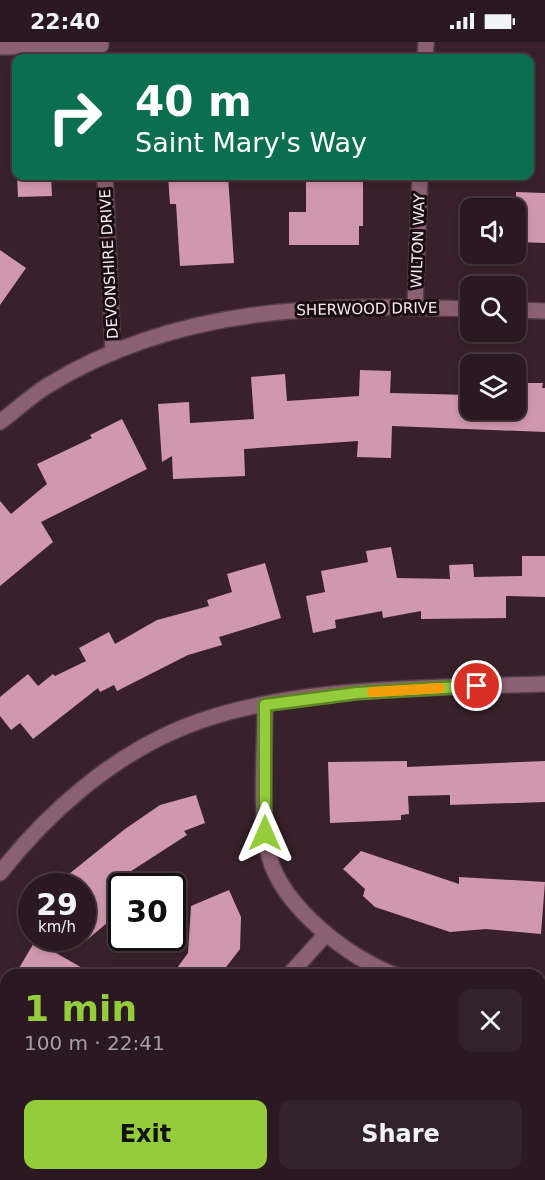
<!DOCTYPE html>
<html lang="en">
<head>
<meta charset="utf-8">
<style>
	body { margin:0; font-family:"DejaVu Sans",sans-serif; background:#322229; color:#f1f3f6; height:100vh; display:flex; flex-direction:column; font-size:22px; white-space:nowrap }
	* { box-sizing:border-box; margin:0 }
	p { font-size:20px; color:#a5a0a5 }
	.icon { flex:none; width:33px; height:33px; fill:none; stroke:currentColor; stroke-width:2; stroke-linecap:round; stroke-linejoin:round }
	.map { position:relative; flex:1; overflow:hidden }
	.details { position:absolute; left:0px; top:927px; width:546px; height:212px; display:flex; flex-direction:column; background:#2a1920; border-radius:18px 18px 0 0; box-shadow:0 3px 9px #0003,0 0 0 2px #46383e }
	.details>* { flex:none }
	.top-card { position:absolute; left:12px; top:12px; width:522px; height:126px; border-radius:12px; box-shadow:0 3px 9px #0003,0 0 0 2px #46383e; background:#0b6e4f; color:#fff; overflow:hidden }
	.tools { position:absolute; left:460px; top:156px; display:grid; gap:12px }
	.tools a { display:grid; place-items:center; width:66px; height:66px; border-radius:12px; background:#2a1920; box-shadow:0 3px 9px #0003,0 0 0 2px #46383e; font-size:30px }
	.speed { position:absolute; left:18px; top:831px; display:flex; gap:12px; font-size:30px; font-weight:700; text-align:center }
	.speed>* { display:grid; place-content:center; width:78px; height:78px; border-radius:50%; background:#2a1920; box-shadow:0 3px 9px #0003,0 0 0 2px #46383e; line-height:1 }
	.speed small { font-size:15px; font-weight:400 }
	.speed .limit { border:3px solid #111; border-radius:9px; background:#fff; color:#111 }
	.pin { position:absolute; display:grid; place-items:center; width:51px; height:51px; color:#fff; margin:-26px; border:3px solid #fff; border-radius:50%; box-shadow:0 2px 6px #0007 }
	.me { position:absolute; width:66px; margin:-33px; rotate:0deg; stroke-linejoin:round; filter:drop-shadow(0 0 4px #0008) }
	.turn { display:flex; align-items:center; gap:21px; height:126px; padding:0 24px; font-size:27px }
	.turn .icon { width:78px; height:78px; stroke-width:2.5 }
	.turn b { display:block; font-size:42px; line-height:51px }
	.round { display:grid; place-items:center; flex:none; width:63px; height:63px; border-radius:12px; background:#322229 }
	.summary { display:flex; align-items:center; justify-content:space-between; height:102px; padding:0 24px }
	h1 { font-size:36px; font-weight:700; line-height:45px; color:#94cc3c }
	.button { display:flex; gap:12px; margin-top:auto; padding:12px 24px }
	.button a { flex:1; height:69px; border-radius:12px; background:#94cc3c; color:#111; font-size:24px; font-weight:700; line-height:69px; text-align:center }
	.button a+a { background:#322229; color:#f1f3f6 }
	.status { display:flex; justify-content:space-between; align-items:center; height:42px; padding:0 30px; background:#2a1920; direction:ltr }
	.status svg { height:16px; fill:currentColor }
	.map>svg:first-child { display:block }
</style>
</head>
<body>
<div class="status"><b>22:40</b><svg viewBox="0 0 49 12"><path d="M0 12V9h3v3zM5 12V6h3v6zM10 12V3h3v9zM15 12V0h3v12zM26 1h20v11H26zM47 4h2v5h-2z"/></svg></div>
<div class="map">
<svg width="545" height="1138" viewBox="0 0 545 1138">
	<rect width="100%" height="100%" fill="#38212a"/>
	<!-- building -->
	<path fill="#d098ad" d="M 17,134 L 51,134 L 52,154 L 18,155 Z
		M 168,134 L 228,134 L 234,221 L 180,224 L 176,162 L 170,162 Z
		M 306,134 L 363,134 L 363,184 L 359,184 L 359,203 L 289,203 L 289,170 L 306,170 Z
		M 516,150 L 545,151 L 545,201 L 516,200 Z
		M 0,208 L 26,226 L 0,263 Z
		M 360,328 L 391,329 L 390,351 L 471,353 L 471,368 L 516,368 L 516,345 L 523,345 L 523,341 L 543,341 L 542,346 L 545,346 L 545,390 L 392,384 L 391,416 L 357,415 L 358,399 L 244,407 L 245,434 L 173,437 L 172,414 L 162,420 L 158,362 L 189,360 L 190,381 L 254,377 L 251,335 L 285,332 L 287,359 L 359,354 Z
		M 122,377 L 147,427 L 41,480 L 53,500 L 0,544 L 0,459 L 11,472 L 47,442 L 37,422 L 92,396 L 90,393 Z
		M 391,505 L 397,536 L 450,537 L 449,523 L 473,522 L 474,535 L 522,534 L 522,514 L 545,514 L 545,555 L 506,554 L 506,576 L 421,577 L 421,569 L 383,576 L 382,569 L 335,578 L 336,586 L 313,591 L 306,554 L 325,550 L 321,529 L 368,520 L 366,509 Z
		M 265,521 L 281,576 L 219,595 L 222,603 L 188,613 L 117,649 L 114,643 L 100,650 L 98,646 L 33,697 L 20,681 L 11,688 L 0,674 L 0,655 L 28,632 L 38,644 L 53,632 L 55,634 L 86,619 L 79,606 L 109,590 L 115,602 L 157,578 L 209,564 L 207,558 L 232,550 L 227,532 Z
		M 407,719 L 407,725 L 545,719 L 545,760 L 450,763 L 450,753 L 408,754 L 409,772 L 401,773 L 401,778 L 330,781 L 328,720 Z
		M 196,753 L 205,781 L 184,789 L 187,793 L 125,833 L 134,844 L 122,844 L 122,855 L 107,868 L 113,876 L 82,902 L 82,844 L 54,844 L 125,787 L 160,763 Z
		M 361,809 L 459,842 L 459,835 L 545,840 L 541,892 L 486,887 L 450,890 L 375,865 L 363,854 L 365,847 L 343,827 Z
		M 229,848 L 241,875 L 240,907 L 220,933 L 172,933 L 188,911 L 191,864 Z
		M 35,899 L 63,915 L 95,933 L 15,933 Z"/>
	<g fill="none" stroke-linecap="round" stroke-linejoin="round">
		<!-- minor casing -->
		<g stroke="#533d46" stroke-width="18">
			<path id="minor" d="M 0,5 L 101,3
				M 425,16 L 426,0
				M 105,134 L 113,311
				M 415,265 L 420,134
				M 516,268 L 545,269
				M 0,380 C 16,368 31,354 47,344 C 178,263 323,262 471,267
				M 265,663 C 265,707 259,773 269,814 C 282,864 348,916 395,933
				M 0,831 C 48,770 112,714 184,685 C 287,643 434,646 545,642
				M 289,933 L 326,892
				M 540,957 L 545,958
				M 189,1138 L 190,1132
				M 489,1138 L 489,1132"/>
		</g>
		<!-- minor -->
		<use href="#minor" stroke="#8b6171" stroke-width="15"/>
	</g>
	<g fill="none" stroke-linecap="round" stroke-linejoin="round">
		<!-- route casing -->
		<g stroke="#608527" stroke-width="15">
			<path id="route" d="M 265,791 L 265,663 L 357,651 L 477,644"/>
		</g>
		<!-- route -->
		<use href="#route" stroke="#94cc3c" stroke-width="10"/>
		<!-- slow -->
		<path stroke="#f59e0b" stroke-width="10" d="M 372,650 L 440,646"/>
	</g>
	<g text-anchor="middle" stroke-width="6" stroke-linejoin="round" paint-order="stroke">
		<!-- street labels -->
		<g font-size="15" fill="#faeaf0" stroke="#190e12">
			<text transform="translate(418 199) rotate(-88)" y="5">WILTON WAY</text>
			<text transform="translate(109 222) rotate(-93)" y="5">DEVONSHIRE DRIVE</text>
			<text transform="translate(367 267) rotate(-1)" y="5">SHERWOOD DRIVE</text>
		</g>
	</g>
</svg>
<div class="tools">
<a><svg class="icon" aria-label="sound" viewBox="0 0 24 24"><path d="M4 9h4l5-4v14l-5-4H4zM17 9q2 3 0 6"/></svg></a>
<a><svg class="icon" aria-label="search" viewBox="0 0 24 24"><circle cx="10" cy="10" r="6"/><path d="M15 15l6 6"/></svg></a>
<a><svg class="icon" aria-label="layers" viewBox="0 0 24 24"><path d="M12 4l9 5-9 5-9-5zM3 14l9 5 9-5"/></svg></a>
</div>
<div class="speed"><div>29<small>km/h</small></div><div class="limit">30</div></div>
<div class="pin" style="left:477px;top:644px;background:#d93025"><svg class="icon" aria-label="arrive" viewBox="0 0 24 24"><path d="M6 21V4h12l-3 4 3 4H6"/></svg></div>
<svg class="me" style="left:265px;top:791px" viewBox="-20 -20 40 40"><path d="M0-17L14 15 0 8-14 15z" fill="#94cc3c" stroke="#fff" stroke-width="4"/></svg>
<div class="top-card">
<div class="turn"><svg class="icon" aria-label="right" viewBox="0 0 24 24"><path d="M7 20v-9h11M14 6l5 5-5 5"/></svg><div><b>40 m</b>Saint Mary's Way</div></div>
</div>
<section class="details">
<div class="summary"><div><h1>1 min</h1><p>100 m · 22:41</p></div><a class="round"><svg class="icon" aria-label="close" viewBox="0 0 24 24"><path d="M6 6l12 12M18 6L6 18"/></svg></a></div>
<div class="button"><a>Exit</a><a>Share</a></div>
</section>
</div>
</body>
</html>
